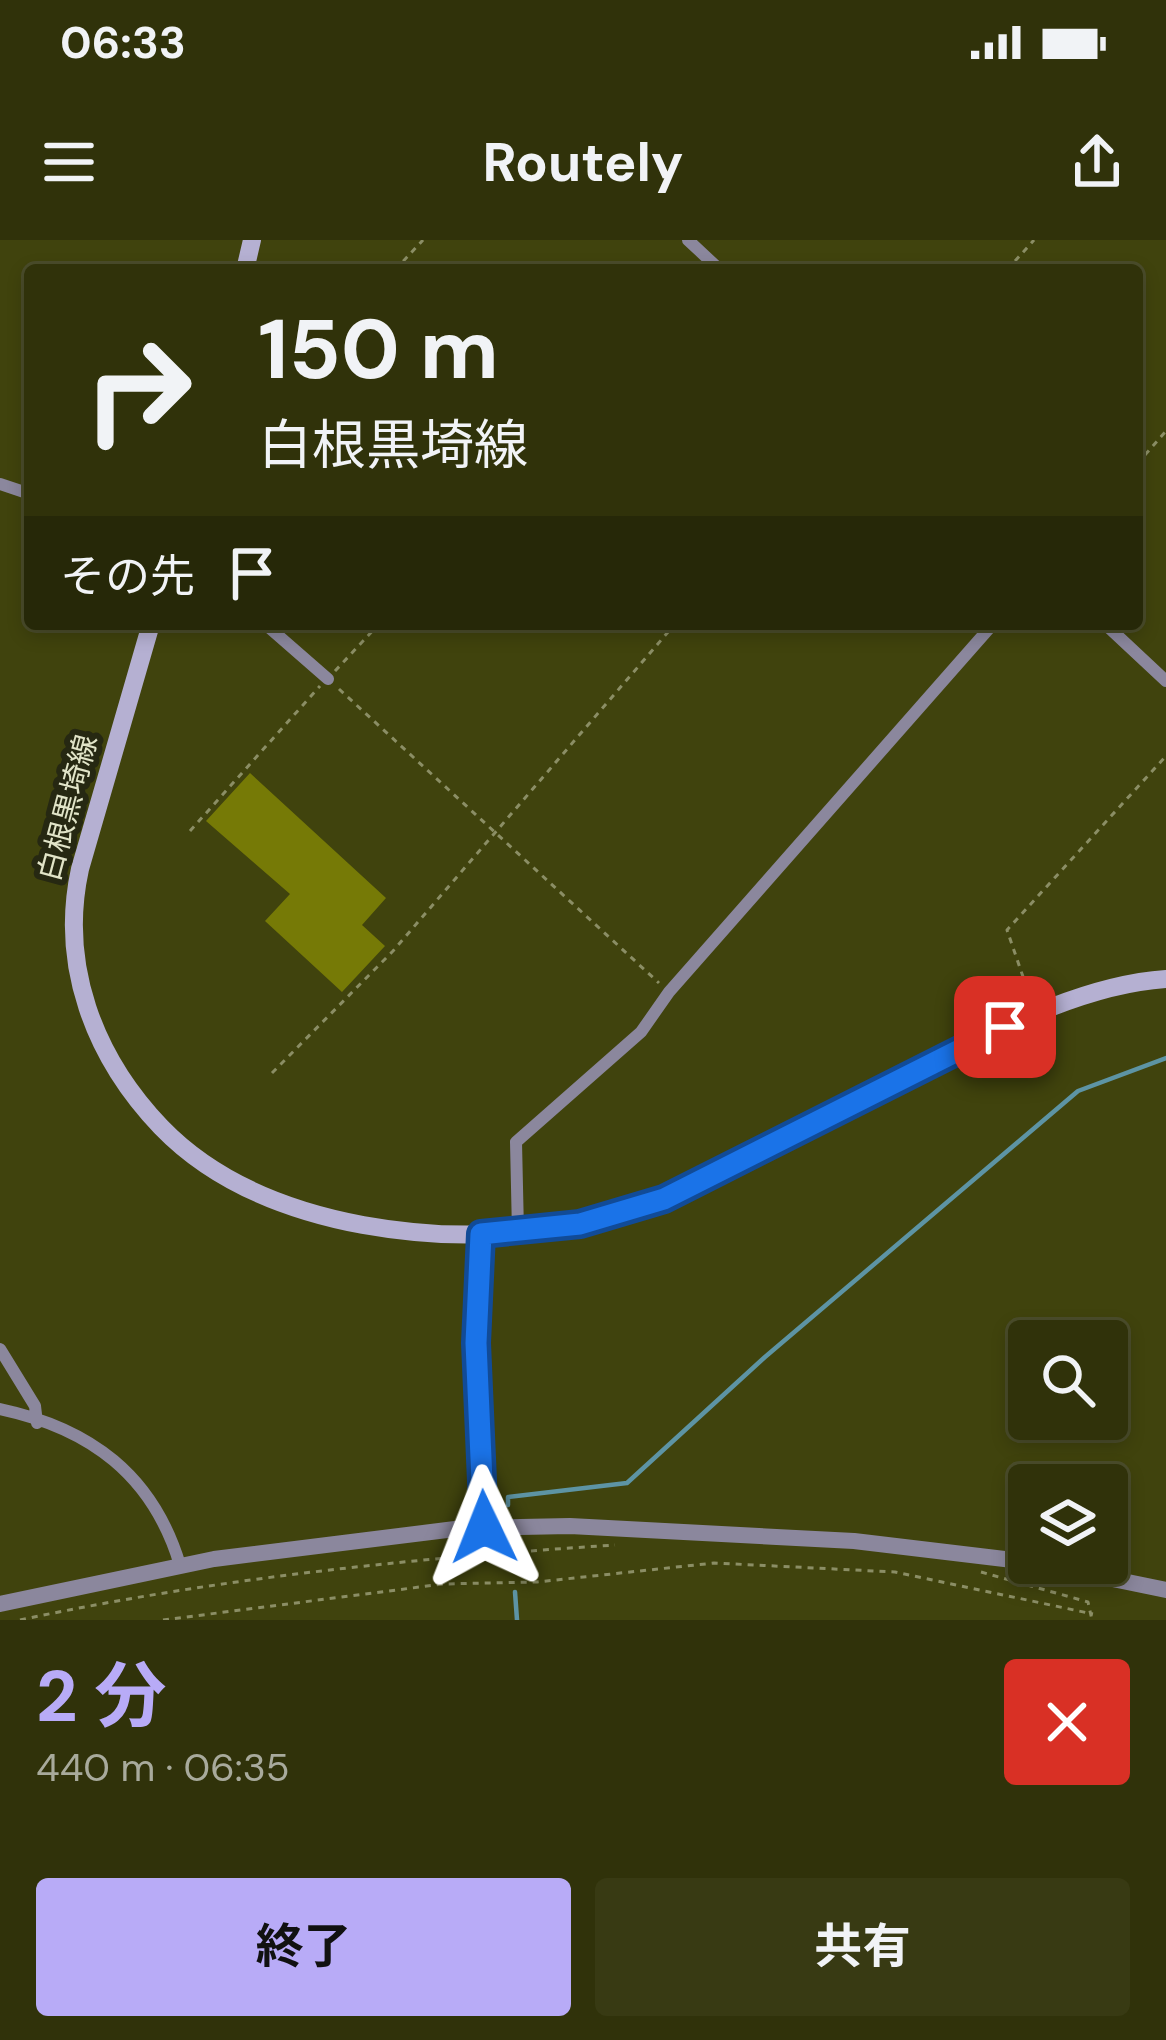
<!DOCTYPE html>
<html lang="ja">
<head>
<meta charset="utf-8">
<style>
	body { margin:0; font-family:"DM Sans","Noto Sans JP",sans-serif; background:#383a13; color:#f1f3f6; height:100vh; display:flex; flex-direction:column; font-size:45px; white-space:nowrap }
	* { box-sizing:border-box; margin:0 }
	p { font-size:39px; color:#a8aa9c }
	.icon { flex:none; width:66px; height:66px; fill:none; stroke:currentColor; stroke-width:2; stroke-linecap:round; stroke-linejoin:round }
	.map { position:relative; height:1380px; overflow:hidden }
	.sheet { display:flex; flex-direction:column; background:#30320a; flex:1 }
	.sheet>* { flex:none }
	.top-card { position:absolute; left:24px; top:24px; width:1119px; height:366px; border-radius:12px; box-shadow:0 6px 18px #0003,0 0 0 3px #4b4d2b; background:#30320a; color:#f1f3f6; overflow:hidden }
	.fabs { position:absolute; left:1008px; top:1080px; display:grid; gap:24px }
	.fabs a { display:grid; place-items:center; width:120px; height:120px; border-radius:12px; background:#30320a; box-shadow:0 6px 18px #0003,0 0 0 3px #4b4d2b; font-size:60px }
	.pin { position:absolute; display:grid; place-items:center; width:102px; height:102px; color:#fff; margin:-51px; border-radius:24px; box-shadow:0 6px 18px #0006 }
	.me { position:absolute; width:132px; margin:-66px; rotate:358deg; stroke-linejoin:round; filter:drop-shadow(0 0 9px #0008) }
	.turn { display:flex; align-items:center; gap:42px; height:252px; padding:0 36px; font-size:54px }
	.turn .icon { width:156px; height:156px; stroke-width:2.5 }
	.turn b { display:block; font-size:84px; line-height:102px }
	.then { display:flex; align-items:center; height:114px; padding:0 36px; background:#0003; gap:24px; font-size:45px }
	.round { display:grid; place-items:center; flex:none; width:126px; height:126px; border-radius:12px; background:#383a13 }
	.overview { display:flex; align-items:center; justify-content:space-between; height:204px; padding:0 36px }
	h1 { font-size:72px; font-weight:700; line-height:90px; color:#b8abf7 }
	.cta { display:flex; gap:24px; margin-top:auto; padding:24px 36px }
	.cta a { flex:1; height:138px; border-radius:12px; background:#b8abf7; color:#111; font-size:48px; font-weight:700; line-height:138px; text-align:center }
	.cta a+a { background:#383a13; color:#f1f3f6 }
	.status { display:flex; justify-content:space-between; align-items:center; height:84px; padding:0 60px; background:#30320a; direction:ltr }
	.status svg { height:33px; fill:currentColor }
	header { display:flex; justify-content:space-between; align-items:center; height:156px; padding:0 36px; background:#30320a; font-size:54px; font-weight:700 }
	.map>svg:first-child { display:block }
</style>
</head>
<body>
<div class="status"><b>06:33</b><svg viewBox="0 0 49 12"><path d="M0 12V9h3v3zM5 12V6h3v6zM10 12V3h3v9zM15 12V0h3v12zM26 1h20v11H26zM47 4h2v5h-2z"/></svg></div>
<header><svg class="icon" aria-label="menu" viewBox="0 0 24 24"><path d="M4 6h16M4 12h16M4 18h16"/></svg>Routely<svg class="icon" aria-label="share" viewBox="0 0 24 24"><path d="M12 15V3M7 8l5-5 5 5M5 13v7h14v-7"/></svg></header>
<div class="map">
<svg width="1166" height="1380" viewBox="0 0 1166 1380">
	<rect width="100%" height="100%" fill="#40430d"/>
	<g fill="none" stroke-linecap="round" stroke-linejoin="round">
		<!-- stream -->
		<path stroke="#5d94a4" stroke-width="4.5" d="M 508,1265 L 508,1257 L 627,1243 L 765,1117 L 1078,851 L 1166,818
			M 515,1352 L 517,1380"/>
	</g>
	<!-- building -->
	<path fill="#767a06" d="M 250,533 L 386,658 L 362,685 L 385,706 L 342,752 L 265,681 L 290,654 L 206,581 Z"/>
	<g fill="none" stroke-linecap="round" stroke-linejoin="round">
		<!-- path -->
		<path stroke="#8b8e65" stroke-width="3" stroke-dasharray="6 6" stroke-linecap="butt" d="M 395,30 L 423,0
			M 1007,30 L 1034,0
			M 1137,224 L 1166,191
			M 335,431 L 379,384
			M 339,449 L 659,743
			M 190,591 L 320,446
			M 1031,760 L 1007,690 L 1166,516
			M 272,833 L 393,711 L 675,384
			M 981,1332 L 1088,1362 L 1092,1380
			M 20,1380 C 217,1338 414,1318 615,1305
			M 163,1380 L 443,1344 L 537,1342 L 714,1323 L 895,1332 L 1093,1374"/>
		<!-- minor -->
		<path stroke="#8b879d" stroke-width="12" d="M 688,0 L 720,30
			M 0,244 L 30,254
			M 265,384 L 328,439
			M 1105,384 L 1166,441
			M 518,992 L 516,902 L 641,792 L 669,752 L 993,384
			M 0,1109 L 35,1166 L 37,1183
			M 0,1169 C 90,1188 153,1235 180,1325"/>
		<!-- tertiary -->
		<path stroke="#8b879d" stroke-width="16" d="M 481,995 L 476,1103 L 484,1287
			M 1035,1323 L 1166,1350
			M 0,1364 L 214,1319 L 463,1288 L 570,1286 L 854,1301 L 1029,1322"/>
		<!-- secondary -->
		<path stroke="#b5b0d2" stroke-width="18" d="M 245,30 L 252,0
			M 151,384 L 80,629 C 59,725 94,817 161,887 C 214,942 288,971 363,985 C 601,1028 744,919 944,817 C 1011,783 1090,744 1166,739"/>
	</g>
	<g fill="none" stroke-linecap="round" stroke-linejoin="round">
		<!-- route casing -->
		<g stroke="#114b97" stroke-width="30">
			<path id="route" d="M 484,1287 L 476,1103 L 481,994 L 580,984 L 664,959 L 1005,787"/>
		</g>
		<!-- route -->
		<use href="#route" stroke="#1a73e8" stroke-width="21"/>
	</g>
	<g text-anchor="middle" stroke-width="12" stroke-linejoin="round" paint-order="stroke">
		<!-- street labels -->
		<g font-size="30" fill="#e1e4c8" stroke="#262812">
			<text transform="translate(68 568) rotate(-75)" y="10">白根黒埼線</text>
		</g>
	</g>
</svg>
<div class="fabs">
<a><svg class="icon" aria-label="search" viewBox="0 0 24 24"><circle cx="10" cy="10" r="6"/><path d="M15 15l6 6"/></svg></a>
<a><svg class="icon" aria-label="layers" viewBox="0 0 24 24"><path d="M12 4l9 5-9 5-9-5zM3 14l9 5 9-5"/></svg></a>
</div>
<div class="pin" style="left:1005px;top:787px;background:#d93025"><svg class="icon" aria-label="arrive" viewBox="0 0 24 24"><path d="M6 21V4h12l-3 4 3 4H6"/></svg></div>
<svg class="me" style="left:484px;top:1287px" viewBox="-20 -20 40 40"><path d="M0-17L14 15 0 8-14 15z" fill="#1a73e8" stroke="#fff" stroke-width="4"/></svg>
<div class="top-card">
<div class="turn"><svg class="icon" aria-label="right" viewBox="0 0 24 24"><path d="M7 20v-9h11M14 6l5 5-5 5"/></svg><div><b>150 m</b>白根黒埼線</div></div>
<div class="then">その先<svg class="icon" aria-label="arrive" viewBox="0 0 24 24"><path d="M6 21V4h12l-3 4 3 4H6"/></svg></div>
</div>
</div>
<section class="sheet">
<div class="overview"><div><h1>2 分</h1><p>440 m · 06:35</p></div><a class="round" style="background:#d93025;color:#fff"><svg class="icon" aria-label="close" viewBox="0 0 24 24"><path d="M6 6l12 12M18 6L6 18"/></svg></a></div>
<div class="cta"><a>終了</a><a>共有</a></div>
</section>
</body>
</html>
